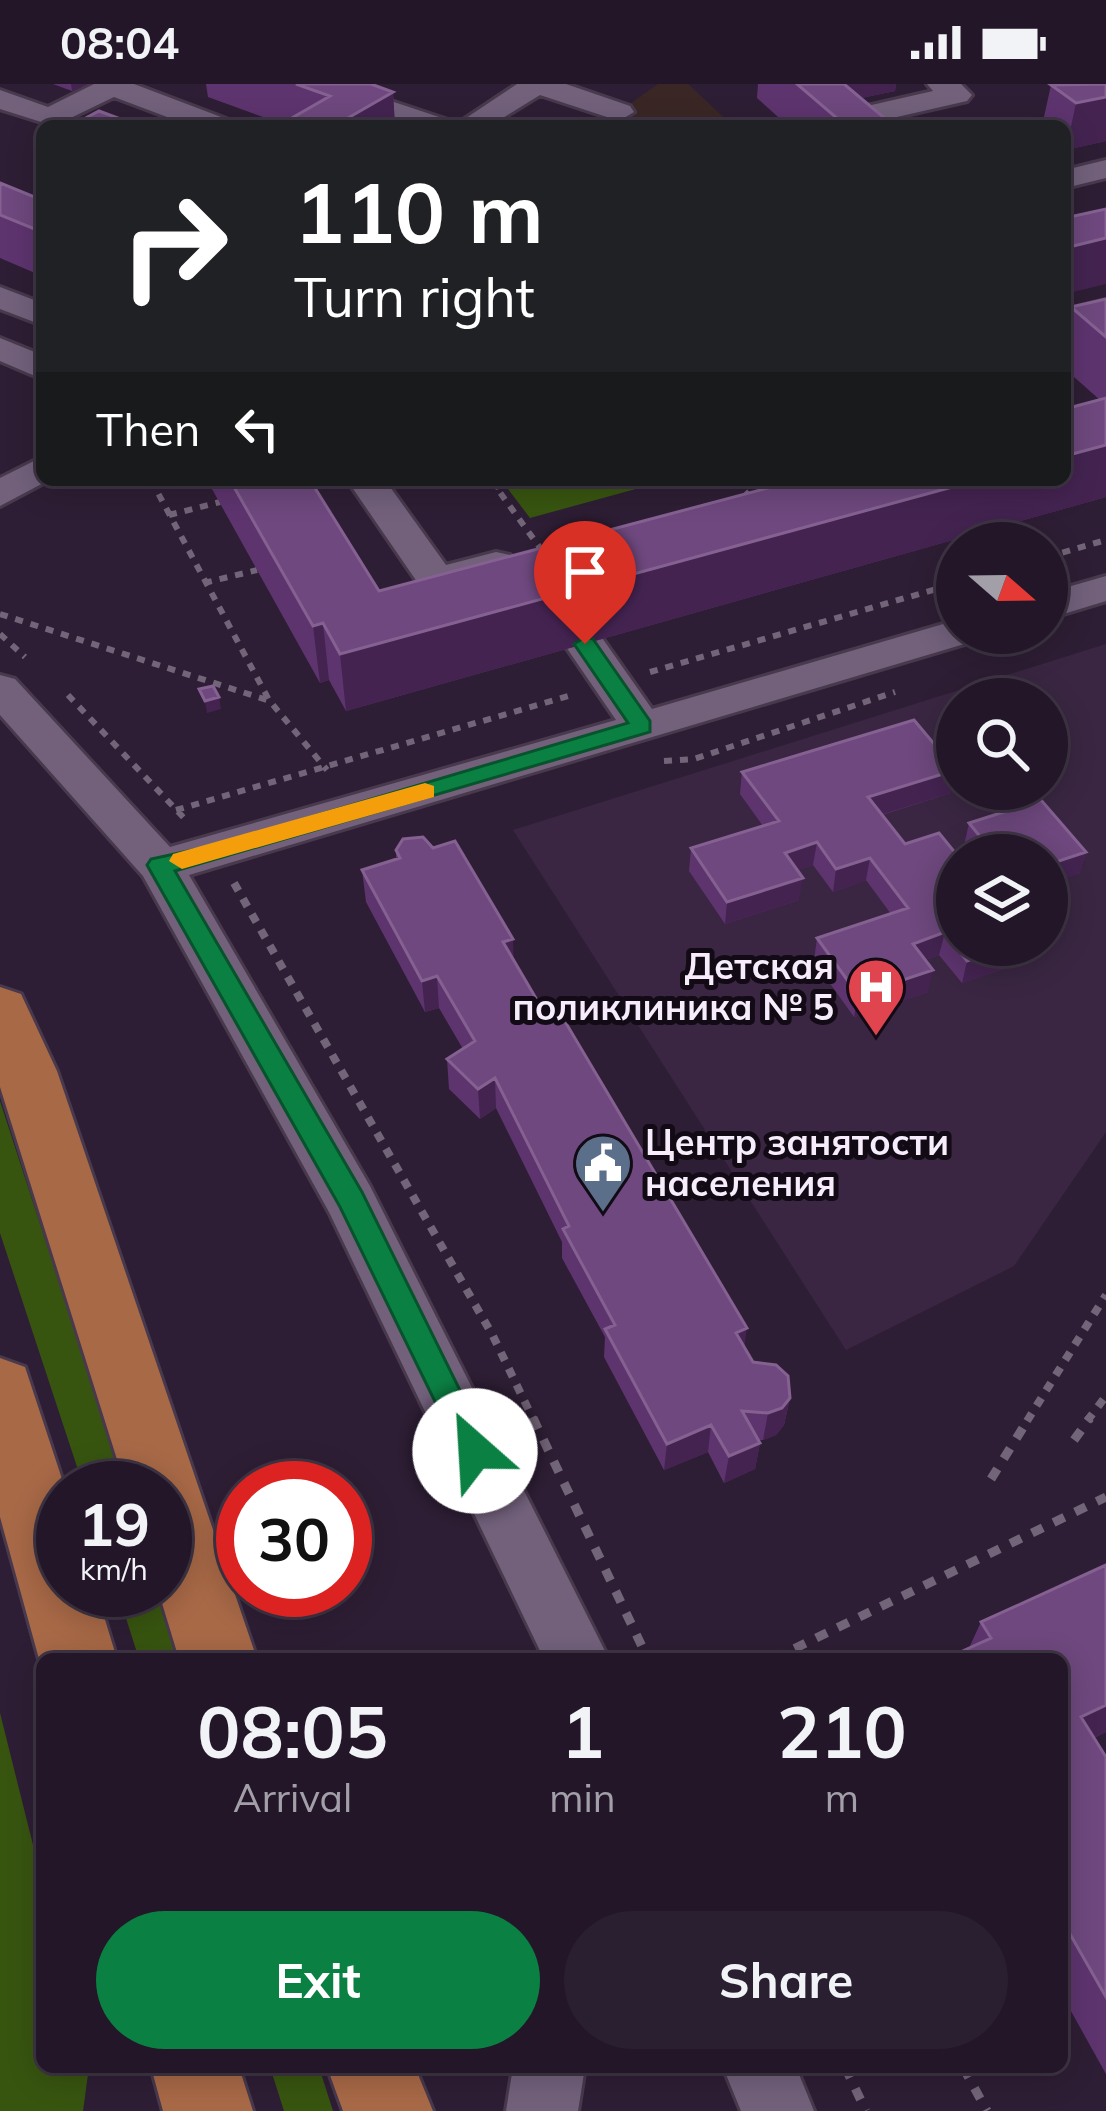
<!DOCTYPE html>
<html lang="en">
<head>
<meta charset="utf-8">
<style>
	body { margin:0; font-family:Mulish,sans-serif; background:#2a1f30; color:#f1f3f6; height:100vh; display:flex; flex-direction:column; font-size:45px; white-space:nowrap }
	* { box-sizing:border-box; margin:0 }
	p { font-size:39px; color:#a29fa8 }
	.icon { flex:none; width:66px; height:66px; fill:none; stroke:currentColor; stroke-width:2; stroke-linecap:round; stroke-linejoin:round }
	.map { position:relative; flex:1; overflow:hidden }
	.details { position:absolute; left:36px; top:1569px; width:1032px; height:420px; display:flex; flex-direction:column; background:#221628; border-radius:18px; box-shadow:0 6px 30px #0003,0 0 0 3px #3f3545 }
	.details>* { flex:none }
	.guide { position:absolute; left:36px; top:36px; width:1035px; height:366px; border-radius:18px; box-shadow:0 6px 30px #0003,0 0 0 3px #3f3545; background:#202124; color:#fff; overflow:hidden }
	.needle { width:78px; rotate:110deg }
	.tools { position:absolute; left:936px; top:438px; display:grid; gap:24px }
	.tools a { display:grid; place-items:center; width:132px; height:132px; border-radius:50%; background:#221628; box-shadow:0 6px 30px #0003,0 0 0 3px #3f3545; font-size:60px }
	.speed { position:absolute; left:36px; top:1377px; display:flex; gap:24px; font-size:60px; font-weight:700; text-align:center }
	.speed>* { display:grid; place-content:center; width:156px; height:156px; border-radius:50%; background:#221628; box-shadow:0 6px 30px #0003,0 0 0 3px #3f3545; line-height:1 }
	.speed small { font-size:30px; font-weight:400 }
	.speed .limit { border:18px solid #d22; background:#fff; color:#111 }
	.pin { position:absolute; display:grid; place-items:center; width:102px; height:102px; color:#fff; margin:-123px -51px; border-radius:50% 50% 50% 0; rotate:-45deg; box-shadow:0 0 12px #0007 }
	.pin .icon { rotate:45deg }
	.me { position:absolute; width:132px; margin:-66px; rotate:334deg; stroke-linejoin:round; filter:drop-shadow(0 0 9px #0008) }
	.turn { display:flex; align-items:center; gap:42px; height:252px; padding:0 60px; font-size:54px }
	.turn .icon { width:156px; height:156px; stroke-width:2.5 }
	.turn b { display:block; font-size:84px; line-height:102px }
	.then { display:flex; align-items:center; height:114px; padding:0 60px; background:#0003; gap:24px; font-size:45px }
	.eta { display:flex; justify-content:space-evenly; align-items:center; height:204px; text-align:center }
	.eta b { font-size:72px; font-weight:700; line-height:84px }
	.button { display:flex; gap:24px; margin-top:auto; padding:24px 60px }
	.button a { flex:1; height:138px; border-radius:72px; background:#0b8043; color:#fff; font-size:48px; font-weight:700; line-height:138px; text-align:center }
	.button a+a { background:#2a1f30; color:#f1f3f6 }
	.status { display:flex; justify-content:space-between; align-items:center; height:84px; padding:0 60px; background:#221628; direction:ltr }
	.status svg { height:33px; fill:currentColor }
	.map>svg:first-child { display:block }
</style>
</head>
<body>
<div class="status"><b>08:04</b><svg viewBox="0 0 49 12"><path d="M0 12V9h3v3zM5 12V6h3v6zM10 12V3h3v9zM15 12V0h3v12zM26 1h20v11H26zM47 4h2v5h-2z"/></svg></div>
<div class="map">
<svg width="1106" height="2027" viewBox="0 0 1106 2027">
	<rect width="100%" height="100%" fill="#2e1e35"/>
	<!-- built -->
	<path fill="#3a2642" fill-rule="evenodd" d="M 1106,560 L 1106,1048 L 1014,1182 L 846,1266 L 513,746 ZM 957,615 L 1047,615 L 1047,705 L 957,705 ZM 957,771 L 1047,771 L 1047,861 L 957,861 Z"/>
	<!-- education -->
	<path fill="#3a2725" d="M 658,0 L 688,0 L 733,42 L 599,42 Z"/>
	<!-- green -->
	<path fill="#385510" d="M 542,396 L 637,396 L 643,403 L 530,434 L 508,405 Z
		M 0,1017 L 126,1404 L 84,1404 L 0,1149 Z
		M 117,1506 L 160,1506 L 183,1575 L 139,1575 Z
		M 0,1629 L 42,1797 L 42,1983 L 89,1983 L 83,2027 L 0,2027 Z
		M 270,1983 L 319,1983 L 333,2027 L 284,2027 Z"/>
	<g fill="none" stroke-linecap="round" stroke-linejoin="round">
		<!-- minor casing -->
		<g stroke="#48394d" stroke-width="6">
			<path id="minor" d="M 94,0 L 134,0 L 229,36 L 233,42 L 191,42 L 114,13 L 54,42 L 0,25 L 0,6 L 48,23 Z
				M 304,0 L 340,0 L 448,36 L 452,42 L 407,42 L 307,8 Z
				M 517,0 L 566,0 L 630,22 L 634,28 L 619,37 L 540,11 L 490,42 L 454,42 Z
				M 927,0 L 961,0 L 972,11 L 967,17 L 888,35 L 893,42 L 860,42 L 850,31 L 854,25 L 933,7 Z
				M 1106,76 L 1106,94 L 1065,104 L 1065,86 Z
				M 0,203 L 42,219 L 42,241 L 0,225 Z
				M 1106,216 L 1106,236 L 1065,247 L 1065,226 Z
				M 0,254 L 42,271 L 42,295 L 0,277 Z
				M 42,373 L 42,396 L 49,396 L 0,422 L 0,394 Z
				M 347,396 L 385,396 L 446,481 L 496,468 L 510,471 L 516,480 L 510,489 L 436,508 L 422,505 Z
				M 1106,492 L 1106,517 L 1047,535 L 1047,509 Z
				M 957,536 L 957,549 L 978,549 L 971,558 L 189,791 L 370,1102 L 609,1575 L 544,1575 L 329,1128 L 143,792 L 0,631 L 0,591 L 15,595 L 170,763 L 616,636 L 564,560 L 570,551 L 585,547 L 600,551 L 652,625 Z
				M 513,1983 L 585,1983 L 578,2027 L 506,2027 Z
				M 723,1983 L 796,1983 L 814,2027 L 741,2027 Z"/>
		</g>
		<!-- major casing -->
		<g stroke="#48394d" stroke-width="6">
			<path id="major" d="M 0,903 L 21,910 L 57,987 L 257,1575 L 179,1575 L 158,1506 L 165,1506 L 165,1404 L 126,1404 L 0,1003 Z
				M 0,1274 L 25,1283 L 65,1404 L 63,1506 L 96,1506 L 117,1575 L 42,1575 L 42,1582 L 39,1575 L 0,1433 Z
				M 151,1983 L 239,1983 L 253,2027 L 163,2027 Z
				M 327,1983 L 415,1983 L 433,2027 L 343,2027 Z"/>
		</g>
		<!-- path-far2 -->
		<path stroke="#736579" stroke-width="6" stroke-dasharray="8 8" stroke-linecap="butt" d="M 151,396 L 269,616 L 327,686
			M 491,396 L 543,468
			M 734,396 L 750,413
			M 495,403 L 520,396
			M 169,431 L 220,418
			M 1047,473 L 1106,456
			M 204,499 L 257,486
			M 0,530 L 267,616
			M 0,550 L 25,573
			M 650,588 L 957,499
			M 68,611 L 185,735
			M 664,677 L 694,675 L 895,608
			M 176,726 L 572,611"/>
		<!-- path-far1 -->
		<path stroke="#736579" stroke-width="8" stroke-dasharray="9 9" stroke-linecap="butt" d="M 234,799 L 493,1252 L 534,1337
			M 1027,1337 L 1106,1211
			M 1087,1337 L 1106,1312"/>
		<!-- path -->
		<path stroke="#736579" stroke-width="9" stroke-dasharray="12 12" stroke-linecap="butt" d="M 533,1334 L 648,1575
			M 1074,1356 L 1090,1334
			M 991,1395 L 1029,1334
			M 773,1575 L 1106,1413
			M 845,1983 L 866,2027
			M 963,1983 L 987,2027"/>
		<!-- minor -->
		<use href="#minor" fill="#73617c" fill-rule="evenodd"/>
		<!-- major -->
		<use href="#major" fill="#a86947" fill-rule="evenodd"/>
	</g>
	<!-- wall -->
	<path fill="#5e346f" d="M 53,0 L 87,0 L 72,7 Z
		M 206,0 L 371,0 L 393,8 L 395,42 L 278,42 L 282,40 L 208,13 Z
		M 758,0 L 896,0 L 895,7 L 861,14 L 894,42 L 788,42 L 757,14 Z
		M 1106,0 L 1106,57 L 1066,66 L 1065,42 L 1042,42 L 1051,1 Z
		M 0,99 L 42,116 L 42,192 L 0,174 Z
		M 1106,215 L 1106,413 L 346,627 L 329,596 L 320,599 L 207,396 L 310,396 L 379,507 L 1100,316 L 1065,285 L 1065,251 L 1071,223 Z
		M 742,688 L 951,709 L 882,731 L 905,760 L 1038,873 L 962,899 L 939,871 L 925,876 L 928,908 L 854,933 L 814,877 L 817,854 L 891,830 L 866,796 L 833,808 L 813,781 L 797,786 L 799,816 L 725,840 L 689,787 L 691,764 L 763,742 L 740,710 Z
		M 969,739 L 1086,768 L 1079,790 L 1047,771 L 971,771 L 964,762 Z
		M 396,766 L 513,876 L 753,1278 L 790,1314 L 784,1341 L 776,1351 L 763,1356 L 758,1356 L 760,1359 L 755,1385 L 724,1399 L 708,1368 L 664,1386 L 604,1273 L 605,1253 L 562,1174 L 562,1158 L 496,1024 L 480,1035 L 449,1005 L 447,975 L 463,965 L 439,924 L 425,928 L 366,818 L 362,786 L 396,775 Z
		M 1106,1481 L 1106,1648 L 1094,1654 L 1106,1673 L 1106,1990 L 1062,1911 L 1062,1575 L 969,1564 L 981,1538 Z"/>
	<!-- shaded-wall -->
	<path fill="#442351" d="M 71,0 L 87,0 L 72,7 Z
		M 816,0 L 896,0 L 895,7 L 823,22 Z
		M 393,8 L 395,42 L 334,42 Z
		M 1106,13 L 1106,57 L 1066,66 L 1076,19 Z
		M 1106,154 L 1106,200 L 1065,210 L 1065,164 Z
		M 1106,361 L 1106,413 L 346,627 L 340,570 L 978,396 L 1065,396 L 1065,372 Z
		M 323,539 L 329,596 L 320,599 L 313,542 Z
		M 219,613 L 221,625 L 207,629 L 205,617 Z
		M 956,686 L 951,709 L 864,736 L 868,713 Z
		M 817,758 L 813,781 L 782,791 L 785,769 Z
		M 1086,768 L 1079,790 L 1047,801 L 1047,781 Z
		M 870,774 L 866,796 L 833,808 L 836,785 Z
		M 803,794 L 799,816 L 725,840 L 727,818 Z
		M 945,848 L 939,871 L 908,882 L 913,860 Z
		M 513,855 L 514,886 L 503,858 Z
		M 1015,861 L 1041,861 L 1038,873 L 962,899 L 967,877 Z
		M 933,886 L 928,908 L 854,933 L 858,911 Z
		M 437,892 L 439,924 L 425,928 L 422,897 Z
		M 495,994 L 496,1024 L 480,1035 L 478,1005 Z
		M 747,1244 L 743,1272 L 736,1249 Z
		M 790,1314 L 784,1341 L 776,1351 L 763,1356 L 768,1329 Z
		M 711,1341 L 708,1368 L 664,1386 L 667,1360 Z
		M 760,1359 L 755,1385 L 724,1399 L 729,1372 Z
		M 1106,1621 L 1106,1648 L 1062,1669 L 1081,1633 Z"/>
	<!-- building -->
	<path fill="#6e487e" stroke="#846191" stroke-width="3" d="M 296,0 L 371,0 L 393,8 L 334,42 L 278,42 L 330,12 Z
		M 797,0 L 844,0 L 894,42 L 846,42 Z
		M 1106,0 L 1106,13 L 1076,19 L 1051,1 Z
		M 99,27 L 126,37 L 117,42 L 98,42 L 82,36 Z
		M 0,99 L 42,116 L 42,148 L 0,131 Z
		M 1106,125 L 1106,154 L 1065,164 L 1065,134 Z
		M 1106,215 L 1106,253 L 1071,223 Z
		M 1106,314 L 1106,361 L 1065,372 L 1065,325 Z
		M 230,396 L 310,396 L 379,507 L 798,396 L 978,396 L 340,570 L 323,539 L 313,542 Z
		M 213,602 L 219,613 L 205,617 L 199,605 Z
		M 914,636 L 956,686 L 868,713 L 905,760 L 939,749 L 957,771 L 957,861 L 1015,861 L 967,877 L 945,848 L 913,860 L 933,886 L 858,911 L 817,854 L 908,824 L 870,774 L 836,785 L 817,758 L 785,769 L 803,794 L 727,818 L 691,764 L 779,737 L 742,688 Z
		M 1041,716 L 1086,768 L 1047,781 L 1047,771 L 976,771 L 991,766 L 969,739 Z
		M 423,753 L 433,764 L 455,757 L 513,855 L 503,858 L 544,928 L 557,924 L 747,1244 L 736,1249 L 753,1278 L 776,1281 L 788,1292 L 790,1314 L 782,1324 L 768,1329 L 742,1327 L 760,1359 L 729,1372 L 711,1341 L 667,1360 L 605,1245 L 615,1241 L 563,1145 L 569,1142 L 495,994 L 478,1005 L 447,975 L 475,957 L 437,892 L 422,897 L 362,786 L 400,774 L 396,766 L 403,755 Z
		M 1106,1481 L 1106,1621 L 1081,1633 L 1106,1673 L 1106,1913 L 1062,1836 L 1062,1575 L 945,1575 L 991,1554 L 981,1538 Z"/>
	<!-- route -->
	<path fill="#0b8043" stroke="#07532c" stroke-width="3" d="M 585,553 L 593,555 L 650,637 L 650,648 L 175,787 L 362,1108 L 490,1367 L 486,1377 L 475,1381 L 464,1377 L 340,1123 L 147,781 L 151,775 L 216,761 L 628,639 L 574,560 Z"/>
	<!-- slow -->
	<path fill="#f59e0b" d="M 425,699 L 434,702 L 434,713 L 182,785 L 169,777 L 173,770 Z"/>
	<!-- icons -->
	<defs>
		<g id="hospital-pin" transform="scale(3)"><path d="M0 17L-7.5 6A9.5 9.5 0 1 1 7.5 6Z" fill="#e0444e" stroke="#120b15"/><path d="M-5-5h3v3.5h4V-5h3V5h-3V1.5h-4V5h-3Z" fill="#fff"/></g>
		<g id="civic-pin" transform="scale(3)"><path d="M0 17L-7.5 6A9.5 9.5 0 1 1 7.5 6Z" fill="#5c6f8a" stroke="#120b15"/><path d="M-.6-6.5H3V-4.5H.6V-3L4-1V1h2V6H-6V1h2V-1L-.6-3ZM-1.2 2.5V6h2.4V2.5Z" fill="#fff"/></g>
	</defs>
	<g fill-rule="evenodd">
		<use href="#hospital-pin" x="876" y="903"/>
		<use href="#civic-pin" x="603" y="1079"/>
	</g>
	<g text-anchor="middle" stroke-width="10" stroke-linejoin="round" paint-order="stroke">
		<!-- poi labels -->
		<g font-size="36" font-weight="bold" fill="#f7ecfb" stroke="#120b15" text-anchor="end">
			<text x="834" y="895">Детская<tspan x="834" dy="41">поликлиника № 5</tspan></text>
			<text x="645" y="1071" text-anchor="start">Центр занятости<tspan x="645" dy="41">населения</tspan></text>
		</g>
	</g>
</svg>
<div class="tools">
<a><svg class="needle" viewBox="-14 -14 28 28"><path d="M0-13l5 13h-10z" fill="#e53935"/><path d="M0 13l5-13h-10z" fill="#a29fa8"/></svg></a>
<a><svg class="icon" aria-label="search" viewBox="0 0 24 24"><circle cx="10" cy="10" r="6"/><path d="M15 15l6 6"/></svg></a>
<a><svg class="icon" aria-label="layers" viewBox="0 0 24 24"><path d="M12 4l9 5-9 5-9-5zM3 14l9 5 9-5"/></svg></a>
</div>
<div class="speed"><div>19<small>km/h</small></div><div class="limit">30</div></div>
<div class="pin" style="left:585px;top:560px;background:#d93025"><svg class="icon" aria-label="arrive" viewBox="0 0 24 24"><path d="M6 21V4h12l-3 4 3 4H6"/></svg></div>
<svg class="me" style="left:475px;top:1367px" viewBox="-20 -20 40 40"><circle r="19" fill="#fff"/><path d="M0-13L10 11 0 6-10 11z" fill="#0b8043"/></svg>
<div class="guide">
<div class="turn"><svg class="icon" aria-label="right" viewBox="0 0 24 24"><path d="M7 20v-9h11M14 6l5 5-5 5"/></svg><div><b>110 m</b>Turn right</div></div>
<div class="then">Then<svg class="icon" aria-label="left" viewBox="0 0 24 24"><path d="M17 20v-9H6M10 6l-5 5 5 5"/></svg></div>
</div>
<section class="details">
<div class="eta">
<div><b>08:05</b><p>Arrival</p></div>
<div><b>1</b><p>min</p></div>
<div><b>210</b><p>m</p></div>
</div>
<div class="button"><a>Exit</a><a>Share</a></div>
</section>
</div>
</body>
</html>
